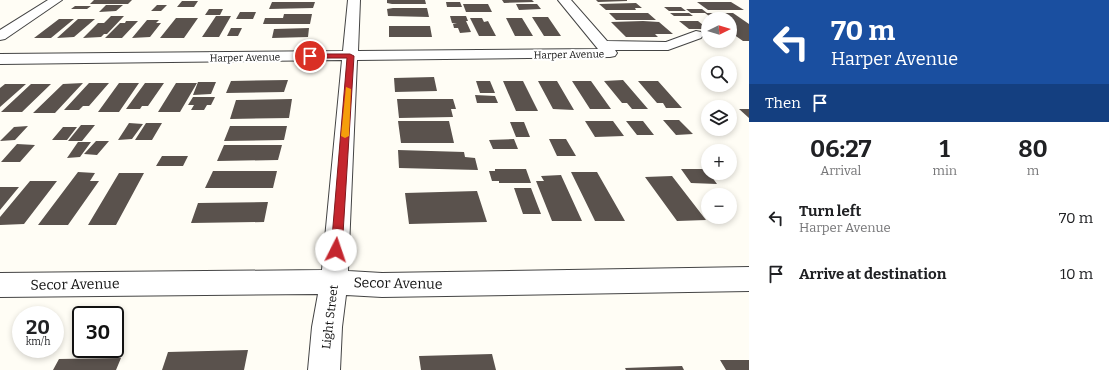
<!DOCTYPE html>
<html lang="en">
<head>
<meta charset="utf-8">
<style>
	body { margin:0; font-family:Bitter,serif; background:#f6f6f6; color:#202124; height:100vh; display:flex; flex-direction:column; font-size:15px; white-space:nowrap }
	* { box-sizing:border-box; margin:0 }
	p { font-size:13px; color:#757577 }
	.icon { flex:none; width:22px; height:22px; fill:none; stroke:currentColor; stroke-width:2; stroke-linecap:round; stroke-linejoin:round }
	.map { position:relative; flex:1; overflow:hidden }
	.panel { display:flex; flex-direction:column; background:#fff; width:360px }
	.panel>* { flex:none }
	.guide { background:#1a4fa0; color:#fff; overflow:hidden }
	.needle { width:26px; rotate:85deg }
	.buttons { position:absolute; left:701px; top:12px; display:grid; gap:8px }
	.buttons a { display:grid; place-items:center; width:36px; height:36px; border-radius:50%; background:#fff; box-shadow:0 2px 6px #0003; font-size:20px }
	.speed { position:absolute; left:12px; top:306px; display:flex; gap:8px; font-size:20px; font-weight:700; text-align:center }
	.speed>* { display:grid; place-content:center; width:52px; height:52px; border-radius:50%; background:#fff; box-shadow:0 2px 6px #0003; line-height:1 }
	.speed small { font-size:10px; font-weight:400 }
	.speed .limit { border:2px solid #111; border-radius:6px; background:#fff; color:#111 }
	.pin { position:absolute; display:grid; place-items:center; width:34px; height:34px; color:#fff; margin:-17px; border:2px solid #fff; border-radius:50%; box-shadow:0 1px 4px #0007 }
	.me { position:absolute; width:44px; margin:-22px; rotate:4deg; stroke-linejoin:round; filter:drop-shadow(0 0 3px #0008) }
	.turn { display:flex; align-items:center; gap:14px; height:84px; padding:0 16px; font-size:18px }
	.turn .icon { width:52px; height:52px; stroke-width:2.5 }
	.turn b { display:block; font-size:28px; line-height:34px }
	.then { display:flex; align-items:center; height:38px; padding:0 16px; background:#0003; gap:8px; font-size:15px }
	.eta { display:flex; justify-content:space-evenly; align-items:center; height:68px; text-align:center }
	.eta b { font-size:24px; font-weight:700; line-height:28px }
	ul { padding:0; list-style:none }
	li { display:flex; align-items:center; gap:12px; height:56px; padding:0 16px }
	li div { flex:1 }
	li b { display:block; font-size:15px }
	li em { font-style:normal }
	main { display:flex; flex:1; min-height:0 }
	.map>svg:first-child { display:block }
</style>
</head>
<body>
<main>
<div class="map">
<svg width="749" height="370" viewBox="0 0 749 370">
	<rect width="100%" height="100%" fill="#fffdf5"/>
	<!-- building -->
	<path fill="#5a524d" d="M 94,0 L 132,0 L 128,4 L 90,4 Z
		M 387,0 L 425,0 L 426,4 L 392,4 L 387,3 Z
		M 502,0 L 532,0 L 534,2 L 504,3 Z
		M 596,0 L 627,0 L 627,1 L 598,2 Z
		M 182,1 L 198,1 L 194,7 L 177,7 Z
		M 272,2 L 315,2 L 313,8 L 269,9 Z
		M 446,2 L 460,2 L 462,7 L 447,7 Z
		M 697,2 L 731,2 L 744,10 L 708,10 Z
		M 636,3 L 642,8 L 635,8 L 636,10 L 606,10 L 599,4 Z
		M 463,4 L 488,4 L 492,12 L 466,12 Z
		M 516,4 L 537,4 L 541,9 L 519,10 Z
		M 106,5 L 123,5 L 116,11 L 99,12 Z
		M 157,5 L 167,5 L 161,11 L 151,11 Z
		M 75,6 L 91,6 L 87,9 L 71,9 Z
		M 664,7 L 681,7 L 686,11 L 669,11 Z
		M 393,8 L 427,8 L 429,17 L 388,16 L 387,9 Z
		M 209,9 L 223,9 L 220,15 L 205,15 Z
		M 686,9 L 702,9 L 707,13 L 691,13 Z
		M 240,12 L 256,12 L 253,19 L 236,19 Z
		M 609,13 L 648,13 L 656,20 L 616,20 Z
		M 670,13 L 689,13 L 693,16 L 674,16 Z
		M 705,13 L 733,13 L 749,24 L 749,41 L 743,41 L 730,32 L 730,19 L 713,19 Z
		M 284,14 L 312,14 L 310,24 L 263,24 L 265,18 L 283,18 Z
		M 111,16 L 124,16 L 107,34 L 104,34 L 101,37 L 83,38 L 98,23 L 104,23 Z
		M 216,16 L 231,16 L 219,37 L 202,37 Z
		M 450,16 L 466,16 L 468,21 L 466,21 L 471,32 L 460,33 L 458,28 L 454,28 L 453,24 L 457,24 L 452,23 Z
		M 532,17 L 548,17 L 561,36 L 544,36 Z
		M 176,18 L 198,18 L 184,38 L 160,38 Z
		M 470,18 L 482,18 L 484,22 L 488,21 L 496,36 L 479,36 Z
		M 506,18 L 522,18 L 533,36 L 515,36 Z
		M 59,19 L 74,19 L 51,38 L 34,38 Z
		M 78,19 L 95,19 L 74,37 L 57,38 Z
		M 147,20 L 159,20 L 156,23 L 161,23 L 150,37 L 132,38 Z
		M 126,21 L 138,21 L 122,38 L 105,38 L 120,23 L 125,23 Z
		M 643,21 L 659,22 L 673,34 L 655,34 L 658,37 L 626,37 L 611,22 Z
		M 679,21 L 698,21 L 708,29 L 689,29 Z
		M 389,26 L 430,26 L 432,37 L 389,37 Z
		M 231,28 L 242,28 L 238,36 L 227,36 Z
		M 309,28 L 308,37 L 272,38 L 274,29 Z
		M 434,77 L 437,91 L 395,92 L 394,78 Z
		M 288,80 L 284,92 L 226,93 L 231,81 Z
		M 623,80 L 648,109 L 632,109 L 627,103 L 622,103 L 604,81 Z
		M 476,81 L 490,81 L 495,93 L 480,93 Z
		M 503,81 L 523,81 L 538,111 L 516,111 Z
		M 538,81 L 557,81 L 574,110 L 553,109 Z
		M 572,81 L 591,81 L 611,109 L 590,109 Z
		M 638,81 L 658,81 L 682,108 L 666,108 L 663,103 L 657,103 Z
		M 198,82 L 216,82 L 211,94 L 193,95 Z
		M 83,83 L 55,113 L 33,113 L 63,84 Z
		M 89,83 L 109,83 L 89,106 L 83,106 L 79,110 L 64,110 Z
		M 119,83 L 139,83 L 119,112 L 98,112 Z
		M 145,83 L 164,83 L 148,106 L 142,106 L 140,109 L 126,109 Z
		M 176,83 L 197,83 L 180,112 L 158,112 Z
		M 5,84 L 26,84 L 0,107 L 0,88 Z
		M 31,84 L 51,84 L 22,112 L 1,112 Z
		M 475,95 L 495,96 L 498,103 L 477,103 Z
		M 193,97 L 215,97 L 211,105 L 207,105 L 204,110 L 191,110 L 194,105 L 188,105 Z
		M 292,99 L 289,118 L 230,119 L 236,100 Z
		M 397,99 L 453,99 L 456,109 L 451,109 L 453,117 L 399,118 Z
		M 739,109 L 749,109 L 749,118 Z
		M 663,120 L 679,120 L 693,134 L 676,135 Z
		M 398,121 L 449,121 L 454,143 L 401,143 Z
		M 585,121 L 613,121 L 624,136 L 595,137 Z
		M 626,121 L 643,121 L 654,135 L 637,135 Z
		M 510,122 L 524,122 L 530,137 L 516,137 Z
		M 129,123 L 143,124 L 132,139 L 118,140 Z
		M 146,123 L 162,123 L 152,140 L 135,140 Z
		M 81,125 L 95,125 L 82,141 L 68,141 Z
		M 28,126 L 15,140 L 0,141 L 14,127 Z
		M 230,126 L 287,126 L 284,140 L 224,141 Z
		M 63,127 L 77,127 L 67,140 L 52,140 Z
		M 514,139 L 518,149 L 493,149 L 489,140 Z
		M 549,139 L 566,139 L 576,156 L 557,156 Z
		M 96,141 L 109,141 L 97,155 L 84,154 Z
		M 78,142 L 91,142 L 80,157 L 67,158 Z
		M 17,144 L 35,145 L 20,162 L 1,162 Z
		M 224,145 L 282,145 L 278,160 L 217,161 Z
		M 398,150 L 464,152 L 465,157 L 475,158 L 478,170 L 399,168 Z
		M 162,156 L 188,156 L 183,166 L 156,166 Z
		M 495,169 L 526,169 L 531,183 L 499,183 L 499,181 L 492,181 L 489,171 L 495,171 Z
		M 681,169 L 706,169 L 717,184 L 691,183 Z
		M 213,171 L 277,171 L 273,188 L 205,188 Z
		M 78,172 L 95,173 L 90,181 L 99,181 L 68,225 L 38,225 Z
		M 571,172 L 597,172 L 625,221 L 595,221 Z
		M 119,173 L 144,173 L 116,225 L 88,225 Z
		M 561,175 L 582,221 L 552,221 L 536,181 L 544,181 L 541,176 Z
		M 672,176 L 706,220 L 677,221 L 645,177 Z
		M 30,181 L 57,181 L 24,224 L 0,225 L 0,217 Z
		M 0,187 L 19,187 L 0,210 Z
		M 514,188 L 531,188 L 541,214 L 523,214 Z
		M 477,191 L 487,222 L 409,224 L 405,193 Z
		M 268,202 L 264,222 L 191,223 L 198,203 Z
		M 248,350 L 244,370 L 162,370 L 168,352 Z
		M 492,354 L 496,370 L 421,370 L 419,356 Z
		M 121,358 L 116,370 L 53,370 L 59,359 Z
		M 720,360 L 749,360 L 749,370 L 726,370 Z
		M 682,366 L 684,370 L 626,370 L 625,368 Z"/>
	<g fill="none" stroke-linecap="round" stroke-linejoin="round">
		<!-- minor casing -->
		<g stroke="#444" stroke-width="2">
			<path id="minor" d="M 48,0 L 62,0 L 5,39 L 0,40 L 0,30 Z
				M 348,0 L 360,0 L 358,51 L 598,49 L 558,0 L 571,0 L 607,41 L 666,42 L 696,31 L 701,32 L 703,35 L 701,38 L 668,50 L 615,50 L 617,53 L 615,56 L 610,57 L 357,60 L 348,271 L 382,273 L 749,267 L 749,291 L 382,297 L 346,295 L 342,327 L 340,370 L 308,370 L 312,327 L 318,294 L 0,297 L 0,273 L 322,270 L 342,60 L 0,64 L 0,54 L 343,51 Z"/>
		</g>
		<!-- minor -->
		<use href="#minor" fill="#fff" fill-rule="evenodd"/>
	</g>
	<!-- route -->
	<path fill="#c4262e" stroke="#7f191e" d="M 310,54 L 350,54 L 354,56 L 342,250 L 340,253 L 336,254 L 333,253 L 331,250 L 347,58 L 307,58 L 307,55 Z"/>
	<!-- slow -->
	<path fill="#f59e0b" d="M 346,87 L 351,89 L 349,136 L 345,138 L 341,136 Z"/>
	<g text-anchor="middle" stroke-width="4" stroke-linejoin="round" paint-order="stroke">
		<!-- far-street labels -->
		<g font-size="10" fill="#111" stroke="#fff">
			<text transform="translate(569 54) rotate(-1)" y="4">Harper Avenue</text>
			<text transform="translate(245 57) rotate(-1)" y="4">Harper Avenue</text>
		</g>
		<!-- street labels -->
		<g font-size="12" fill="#111" stroke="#fff">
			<text transform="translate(330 317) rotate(-83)" y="4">Light Street</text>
		</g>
		<!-- near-street labels -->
		<g font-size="14" fill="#111" stroke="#fff">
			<text transform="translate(398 283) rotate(1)" y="5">Secor Avenue</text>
			<text transform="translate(75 284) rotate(-1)" y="5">Secor Avenue</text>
		</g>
	</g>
</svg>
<div class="buttons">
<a><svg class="needle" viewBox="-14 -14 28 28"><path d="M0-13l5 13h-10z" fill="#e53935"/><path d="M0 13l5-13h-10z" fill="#757577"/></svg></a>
<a><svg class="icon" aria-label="search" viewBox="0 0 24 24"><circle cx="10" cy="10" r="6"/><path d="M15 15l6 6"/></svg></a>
<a><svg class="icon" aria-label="layers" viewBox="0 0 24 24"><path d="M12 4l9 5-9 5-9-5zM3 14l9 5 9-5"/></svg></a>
<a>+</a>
<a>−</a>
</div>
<div class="speed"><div>20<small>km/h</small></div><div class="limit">30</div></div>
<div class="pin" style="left:310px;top:56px;background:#d93025"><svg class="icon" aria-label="arrive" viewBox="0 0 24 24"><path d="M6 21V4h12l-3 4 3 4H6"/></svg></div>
<svg class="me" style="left:336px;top:250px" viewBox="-20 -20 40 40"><circle r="19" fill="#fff"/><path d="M0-13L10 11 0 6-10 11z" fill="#c4262e"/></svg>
</div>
<section class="panel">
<div class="guide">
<div class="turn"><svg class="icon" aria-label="left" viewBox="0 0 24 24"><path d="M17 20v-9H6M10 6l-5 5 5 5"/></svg><div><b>70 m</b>Harper Avenue</div></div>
<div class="then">Then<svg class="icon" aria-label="arrive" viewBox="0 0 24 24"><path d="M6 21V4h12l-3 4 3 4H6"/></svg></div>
</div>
<div class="eta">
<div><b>06:27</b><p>Arrival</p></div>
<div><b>1</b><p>min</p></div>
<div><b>80</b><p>m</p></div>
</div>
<ul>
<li><svg class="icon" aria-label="left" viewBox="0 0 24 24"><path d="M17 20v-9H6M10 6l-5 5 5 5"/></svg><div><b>Turn left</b><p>Harper Avenue</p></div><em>70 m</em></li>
<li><svg class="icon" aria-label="arrive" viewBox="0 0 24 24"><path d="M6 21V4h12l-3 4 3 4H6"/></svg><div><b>Arrive at destination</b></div><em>10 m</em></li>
</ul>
</section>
</main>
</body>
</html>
